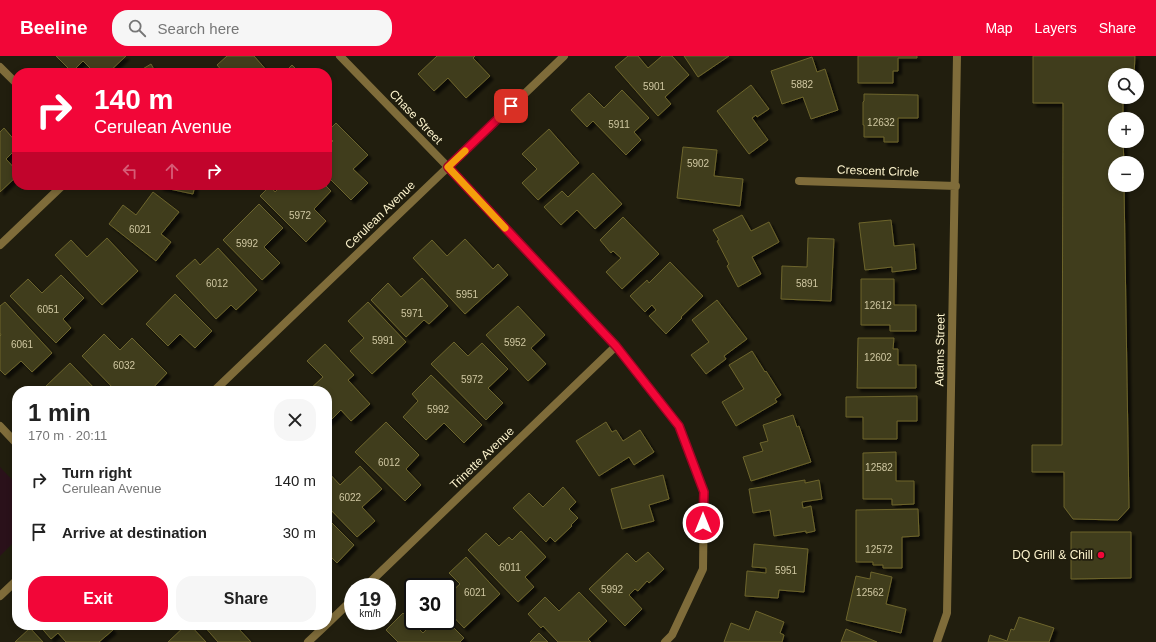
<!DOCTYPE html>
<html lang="en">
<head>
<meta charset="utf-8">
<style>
	body { margin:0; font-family:Arial,sans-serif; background:#f6f6f6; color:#222; height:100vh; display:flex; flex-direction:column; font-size:15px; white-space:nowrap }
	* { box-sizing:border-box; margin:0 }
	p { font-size:13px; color:#767676 }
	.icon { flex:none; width:22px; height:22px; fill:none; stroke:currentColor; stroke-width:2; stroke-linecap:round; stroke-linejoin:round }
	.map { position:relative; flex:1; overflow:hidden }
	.drawer { position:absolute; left:12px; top:330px; width:320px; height:244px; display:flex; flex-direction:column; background:#fff; border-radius:16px; box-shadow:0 2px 6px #0003 }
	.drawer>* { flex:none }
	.hud { position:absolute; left:12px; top:12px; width:320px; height:122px; border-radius:16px; box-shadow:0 2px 6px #0003; background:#f20638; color:#fff; overflow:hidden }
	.controls { position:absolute; left:1108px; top:12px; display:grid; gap:8px }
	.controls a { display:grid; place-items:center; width:36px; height:36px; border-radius:50%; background:#fff; box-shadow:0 2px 6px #0003; font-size:20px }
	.speed { position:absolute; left:344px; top:522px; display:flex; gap:8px; font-size:20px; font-weight:700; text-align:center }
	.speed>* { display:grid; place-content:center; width:52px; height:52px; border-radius:50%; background:#fff; box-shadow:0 2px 6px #0003; line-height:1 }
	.speed small { font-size:10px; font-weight:400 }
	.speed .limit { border:2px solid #111; border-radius:6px; background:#fff; color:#111 }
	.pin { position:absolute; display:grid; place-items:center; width:34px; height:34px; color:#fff; margin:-17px; border-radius:8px; box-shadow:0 2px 6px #0006 }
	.me { position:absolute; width:44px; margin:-22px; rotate:0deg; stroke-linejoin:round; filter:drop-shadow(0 0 3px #0008) }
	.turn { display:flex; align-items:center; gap:14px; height:84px; padding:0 16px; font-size:18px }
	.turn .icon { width:52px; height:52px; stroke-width:2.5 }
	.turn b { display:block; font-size:28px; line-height:34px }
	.lanes { display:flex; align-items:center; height:38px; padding:0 16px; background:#0003; justify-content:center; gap:20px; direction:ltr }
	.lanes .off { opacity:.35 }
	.round { display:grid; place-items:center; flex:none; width:42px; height:42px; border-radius:16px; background:#f6f6f6 }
	.summary { display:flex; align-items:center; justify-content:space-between; height:68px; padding:0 16px }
	h1 { font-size:24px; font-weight:700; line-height:30px }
	.action { display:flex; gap:8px; margin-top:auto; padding:8px 16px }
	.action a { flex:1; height:46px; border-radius:16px; background:#f20638; color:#fff; font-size:16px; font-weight:700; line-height:46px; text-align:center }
	.action a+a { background:#f6f6f6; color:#222 }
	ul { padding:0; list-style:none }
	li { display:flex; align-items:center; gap:12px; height:52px; padding:0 16px }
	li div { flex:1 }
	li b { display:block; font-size:15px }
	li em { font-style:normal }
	header { display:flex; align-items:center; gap:24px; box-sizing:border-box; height:56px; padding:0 20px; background:#f20638; color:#fff }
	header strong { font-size:19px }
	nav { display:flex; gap:22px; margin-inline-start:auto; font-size:14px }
	.search { width:280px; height:36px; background:#f6f6f6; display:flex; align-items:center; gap:10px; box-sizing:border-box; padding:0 14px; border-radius:16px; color:#767676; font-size:15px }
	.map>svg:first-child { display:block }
</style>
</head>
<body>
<header>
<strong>Beeline</strong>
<div class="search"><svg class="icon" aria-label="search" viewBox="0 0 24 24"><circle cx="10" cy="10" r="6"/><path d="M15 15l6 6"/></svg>Search here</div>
<nav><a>Map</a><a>Layers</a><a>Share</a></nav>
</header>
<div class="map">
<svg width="1156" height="586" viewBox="0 0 1156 586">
	<defs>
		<filter id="shadow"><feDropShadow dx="3.5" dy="3.5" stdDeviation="1" flood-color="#0009"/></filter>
	</defs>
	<rect width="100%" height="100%" fill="#211e0e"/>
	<!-- green -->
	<path fill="#2a111a" d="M 0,411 L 17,429 L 17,483 L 0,500 Z"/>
	<!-- building -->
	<path fill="#413d1a" stroke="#6d652d" filter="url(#shadow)" d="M 56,0 L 126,0 L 108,17 L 95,17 L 83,5 L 72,16 Z
		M 227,0 L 254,0 L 269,17 L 224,17 L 217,9 Z
		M 437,0 L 475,0 L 473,2 L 490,20 L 466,42 L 448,22 L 434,35 L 418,18 Z
		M 628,0 L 638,0 L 648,12 L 662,0 L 672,0 L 689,19 L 665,41 L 671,48 L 658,60 L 615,11 Z
		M 684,0 L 729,0 L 698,21 Z
		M 858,0 L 917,0 L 917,2 L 898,2 L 898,15 L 893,15 L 893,27 L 858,27 Z
		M 1033,0 L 1135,0 L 1134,19 L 1115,19 L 1115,41 L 1129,41 L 1123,46 L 1123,63 L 1115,63 L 1115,85 L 1123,85 L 1124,107 L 1115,107 L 1115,129 L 1124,129 L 1129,452 L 1118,464 L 1073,463 L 1064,451 L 1064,416 L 1032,416 L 1032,389 L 1062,389 L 1063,47 L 1033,47 Z
		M 812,1 L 817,16 L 825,13 L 838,54 L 811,63 L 803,41 L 782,48 L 771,15 Z
		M 151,8 L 156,17 L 136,17 Z
		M 292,9 L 300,17 L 284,17 Z
		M 751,29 L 769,53 L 757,61 L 756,59 L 752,62 L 768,84 L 749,98 L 717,55 Z
		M 622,34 L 649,62 L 634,76 L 641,84 L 626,99 L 593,65 L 587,71 L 571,54 L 589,37 L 604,52 Z
		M 864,38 L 918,39 L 918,62 L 898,62 L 898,86 L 884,86 L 884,81 L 864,81 L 864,69 L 863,69 L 863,46 L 864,45 Z
		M 336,67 L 368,99 L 353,113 L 368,127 L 351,144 L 327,120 L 327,91 L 333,85 L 327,79 L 327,76 Z
		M 4,72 L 17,87 L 17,92 L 6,103 L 17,115 L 17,120 L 0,136 L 0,76 Z
		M 549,73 L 579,107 L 538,144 L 522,127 L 537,113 L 522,98 Z
		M 683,91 L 717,94 L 714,120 L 743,123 L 740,150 L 677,142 Z
		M 593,117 L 622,148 L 595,173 L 577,154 L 561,169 L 544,151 L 562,135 L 568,141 Z
		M 160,129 L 195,129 L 193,138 L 160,131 Z
		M 282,129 L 325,129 L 331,135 L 314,153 L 326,165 L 306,186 L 260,140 L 270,130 L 275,136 Z
		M 153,136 L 179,156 L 161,178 L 171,186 L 156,205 L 109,168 L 123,149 L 136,159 Z
		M 259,148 L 283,172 L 264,191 L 280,207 L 262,224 L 223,184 Z
		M 742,159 L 751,175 L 769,166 L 779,186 L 752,201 L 761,218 L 738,231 L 727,210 L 729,208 L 717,185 L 719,184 L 713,174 Z
		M 623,161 L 659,198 L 622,233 L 606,216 L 621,202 L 613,195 L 611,197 L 600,184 Z
		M 891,164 L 894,190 L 914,188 L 916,213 L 892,216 L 892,211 L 865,214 L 859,167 Z
		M 107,182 L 138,215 L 102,249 L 55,199 L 71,184 L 87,201 Z
		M 808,182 L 834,183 L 831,245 L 781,243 L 782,210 L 807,211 Z
		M 465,183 L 493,213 L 498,208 L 508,219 L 465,258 L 413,202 L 432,184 L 447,200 Z
		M 218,192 L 257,234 L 236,254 L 231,249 L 216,263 L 176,220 L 195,203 L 200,209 Z
		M 670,206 L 703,240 L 681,261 L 682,262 L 666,278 L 649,260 L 656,254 L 652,249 L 645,256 L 630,240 L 647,224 L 649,227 Z
		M 61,219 L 84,242 L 63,263 L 71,272 L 56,287 L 10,240 L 28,223 L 42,237 Z
		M 422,222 L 448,250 L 429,268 L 424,264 L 406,281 L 371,244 L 388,227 L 401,241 Z
		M 861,223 L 894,223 L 894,249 L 916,249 L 916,275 L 890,275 L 890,269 L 861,269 Z
		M 175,238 L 212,275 L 195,292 L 180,278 L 168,290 L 146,268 Z
		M 717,244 L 747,283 L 724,300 L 726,303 L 706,318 L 691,299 L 709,286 L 692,264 Z
		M 5,246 L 52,297 L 32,316 L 21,305 L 5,319 L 0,314 L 0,280 L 1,279 L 0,277 L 0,250 Z
		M 368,246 L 406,286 L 372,318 L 350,295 L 364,282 L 348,265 Z
		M 518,250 L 545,279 L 531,292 L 546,308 L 528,325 L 486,279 Z
		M 104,278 L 120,294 L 132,282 L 167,317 L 150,335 L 116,335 L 82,300 Z
		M 858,282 L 894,282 L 893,293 L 898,293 L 898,309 L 916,309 L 916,332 L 857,332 Z
		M 454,286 L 468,300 L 482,287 L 508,313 L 488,332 L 503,347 L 486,364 L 431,308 Z
		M 325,288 L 354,319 L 348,324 L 370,348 L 351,365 L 341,354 L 329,366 L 327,364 L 327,335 L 308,335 L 323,321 L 307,305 Z
		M 752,295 L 765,316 L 766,315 L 781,339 L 775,343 L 777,346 L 736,370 L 722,346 L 744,333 L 729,309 Z
		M 70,307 L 97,335 L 47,335 L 44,332 Z
		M 431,319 L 482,369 L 464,387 L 444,367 L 426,384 L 403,361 L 418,345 L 412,338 Z
		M 917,340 L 917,365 L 897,365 L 897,383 L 863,383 L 863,361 L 846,361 L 846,341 Z
		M 793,359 L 797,371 L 799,370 L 811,406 L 751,425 L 743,401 L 763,395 L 760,387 L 768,385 L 763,369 Z
		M 386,366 L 419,399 L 406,413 L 421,429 L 405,445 L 355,396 Z
		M 606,366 L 612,376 L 616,374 L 623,385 L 640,374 L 654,396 L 634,409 L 629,401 L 599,420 L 576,385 Z
		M 896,396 L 896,425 L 914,425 L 914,448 L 892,449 L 892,443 L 863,443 L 863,397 Z
		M 360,410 L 382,433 L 362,451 L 375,465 L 357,481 L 327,450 L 327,415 L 340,429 Z
		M 663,419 L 669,443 L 649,449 L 654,465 L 622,473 L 611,433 Z
		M 805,424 L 805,427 L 819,424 L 822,443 L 802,446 L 803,452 L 811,450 L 815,475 L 806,477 L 806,475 L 774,480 L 770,454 L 753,457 L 749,433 Z
		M 563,431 L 576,446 L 569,453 L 578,462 L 571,469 L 572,470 L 555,486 L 550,481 L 546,486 L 513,452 L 529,437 L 543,451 Z
		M 918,453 L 919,480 L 902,481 L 902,512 L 883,512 L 883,509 L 873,509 L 873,506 L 856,506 L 856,454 Z
		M 327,462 L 354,489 L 337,507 L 327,497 Z
		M 521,475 L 546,501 L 525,521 L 534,531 L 518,546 L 468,494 L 486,477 L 499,490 L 509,481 L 512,484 Z
		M 1071,476 L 1131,476 L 1131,522 L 1071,523 Z
		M 754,488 L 808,493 L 804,536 L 779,534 L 778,542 L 745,540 L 747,515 L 766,517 L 766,512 L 752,511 Z
		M 648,496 L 664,513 L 649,527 L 647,525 L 638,535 L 635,533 L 629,539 L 642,553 L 625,570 L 589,533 L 627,497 L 636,506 Z
		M 466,501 L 500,538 L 464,572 L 447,554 L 447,537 L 449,535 L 450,537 L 460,528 L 449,517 Z
		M 871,516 L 892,521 L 886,548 L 906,553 L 901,577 L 846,564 L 856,520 L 870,523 Z
		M 579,536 L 607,565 L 588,583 L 591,586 L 558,586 L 543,570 L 541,572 L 528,558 L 545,541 L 559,555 Z
		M 756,555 L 784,566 L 780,577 L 784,579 L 782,586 L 724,586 L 731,567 L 749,574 Z
		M 403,557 L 423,577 L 435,565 L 447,565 L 464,582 L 460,586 L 398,586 L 386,574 Z
		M 1019,561 L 1054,572 L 1049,586 L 988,586 L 990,579 L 1007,585 L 1011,573 L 1014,574 Z
		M 39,569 L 108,569 L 113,574 L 99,586 L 66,586 L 58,577 L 51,583 Z
		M 186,569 L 190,569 L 206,586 L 168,586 Z
		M 203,569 L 241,569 L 238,572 L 251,586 L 218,586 Z
		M 30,572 L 43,586 L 15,586 Z
		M 846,573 L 877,586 L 841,586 Z
		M 539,577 L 548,586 L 530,586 Z"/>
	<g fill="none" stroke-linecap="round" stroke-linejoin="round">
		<!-- street -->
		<path stroke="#7f6c3a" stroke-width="8" d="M 340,0 L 448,111 L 616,290 L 679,370 L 704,436 L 703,513 L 672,579 L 665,586
			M 0,11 L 17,28
			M 799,125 L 956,130
			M 0,189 L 63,129
			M 214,335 L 564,0
			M 0,370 L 17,388
			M 365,531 L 616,290
			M 0,540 L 17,524
			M 327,568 L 353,543
			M 308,586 L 326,569
			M 937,586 L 947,557 L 957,0"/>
	</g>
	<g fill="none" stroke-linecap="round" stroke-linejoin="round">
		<!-- route casing -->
		<g stroke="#9d0424" stroke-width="10">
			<path id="route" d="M 511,50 L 448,111 L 616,290 L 679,370 L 704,436 L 703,467"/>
		</g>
		<!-- route -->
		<use href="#route" stroke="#f20638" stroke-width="7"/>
		<!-- slow -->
		<path stroke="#f59e0b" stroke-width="7" d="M 465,95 L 448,111 L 505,172"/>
	</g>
	<!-- markers -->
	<circle fill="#f20638" stroke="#211e0e" stroke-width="1.5" cx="1101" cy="499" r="4"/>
	<g text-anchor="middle" stroke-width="3.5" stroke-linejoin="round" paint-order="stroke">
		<!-- number labels -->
		<g font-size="10" fill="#cfc7a1">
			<text x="802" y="32">5882</text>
			<text x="654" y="34">5901</text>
			<text x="881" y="70">12632</text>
			<text x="619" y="72">5911</text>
			<text x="698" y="111">5902</text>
			<text x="300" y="163">5972</text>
			<text x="140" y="177">6021</text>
			<text x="247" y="191">5992</text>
			<text x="217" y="231">6012</text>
			<text x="807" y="231">5891</text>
			<text x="467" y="242">5951</text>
			<text x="878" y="253">12612</text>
			<text x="48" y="257">6051</text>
			<text x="412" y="261">5971</text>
			<text x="383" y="288">5991</text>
			<text x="515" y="290">5952</text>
			<text x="22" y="292">6061</text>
			<text x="878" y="305">12602</text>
			<text x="124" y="313">6032</text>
			<text x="472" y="327">5972</text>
			<text x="438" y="357">5992</text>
			<text x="389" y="410">6012</text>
			<text x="879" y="415">12582</text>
			<text x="350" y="445">6022</text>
			<text x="879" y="497">12572</text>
			<text x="510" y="515">6011</text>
			<text x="786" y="518">5951</text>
			<text x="612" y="537">5992</text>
			<text x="475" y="540">6021</text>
			<text x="870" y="540">12562</text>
		</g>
		<!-- street labels -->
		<g font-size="12" fill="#fef5ce" stroke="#211e0e">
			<text transform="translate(416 61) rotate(46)" y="4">Chase Street</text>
			<text transform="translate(878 115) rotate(2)" y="4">Crescent Circle</text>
			<text transform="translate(380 159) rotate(-44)" y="4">Cerulean Avenue</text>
			<text transform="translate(940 294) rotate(-89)" y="4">Adams Street</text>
			<text transform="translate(482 402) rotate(-44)" y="4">Trinette Avenue</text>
		</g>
		<!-- poi labels -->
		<g font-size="12" fill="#fef5ce" stroke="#211e0e" text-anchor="end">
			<text x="1093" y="503">DQ Grill &amp; Chill</text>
		</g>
	</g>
</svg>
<div class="controls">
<a><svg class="icon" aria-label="search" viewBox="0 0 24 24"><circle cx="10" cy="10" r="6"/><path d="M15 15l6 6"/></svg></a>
<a>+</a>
<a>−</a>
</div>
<div class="speed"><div>19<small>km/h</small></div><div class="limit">30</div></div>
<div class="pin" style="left:511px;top:50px;background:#d93025"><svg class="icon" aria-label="arrive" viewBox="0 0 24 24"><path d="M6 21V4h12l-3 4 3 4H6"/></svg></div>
<svg class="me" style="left:703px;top:467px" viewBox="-20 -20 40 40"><circle r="17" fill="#f20638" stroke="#fff" stroke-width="3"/><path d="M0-11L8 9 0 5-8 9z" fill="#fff"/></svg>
<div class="hud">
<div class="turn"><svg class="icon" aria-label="right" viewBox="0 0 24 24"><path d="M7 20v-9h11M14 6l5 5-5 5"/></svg><div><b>140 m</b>Cerulean Avenue</div></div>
<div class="lanes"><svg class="icon off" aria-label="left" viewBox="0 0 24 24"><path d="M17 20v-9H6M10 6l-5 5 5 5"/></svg><svg class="icon off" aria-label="ahead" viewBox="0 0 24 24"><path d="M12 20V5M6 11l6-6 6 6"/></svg><svg class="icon" aria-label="right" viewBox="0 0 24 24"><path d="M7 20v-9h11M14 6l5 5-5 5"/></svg></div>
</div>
<section class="drawer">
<div class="summary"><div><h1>1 min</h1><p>170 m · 20:11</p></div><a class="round"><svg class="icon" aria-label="close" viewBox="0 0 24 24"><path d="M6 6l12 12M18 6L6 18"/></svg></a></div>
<ul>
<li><svg class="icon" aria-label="right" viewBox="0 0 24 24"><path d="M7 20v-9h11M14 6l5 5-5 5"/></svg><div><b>Turn right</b><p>Cerulean Avenue</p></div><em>140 m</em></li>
<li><svg class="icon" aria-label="arrive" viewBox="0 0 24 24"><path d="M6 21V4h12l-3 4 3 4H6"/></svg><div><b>Arrive at destination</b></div><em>30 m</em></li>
</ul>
<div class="action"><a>Exit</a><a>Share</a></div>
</section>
</div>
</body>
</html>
